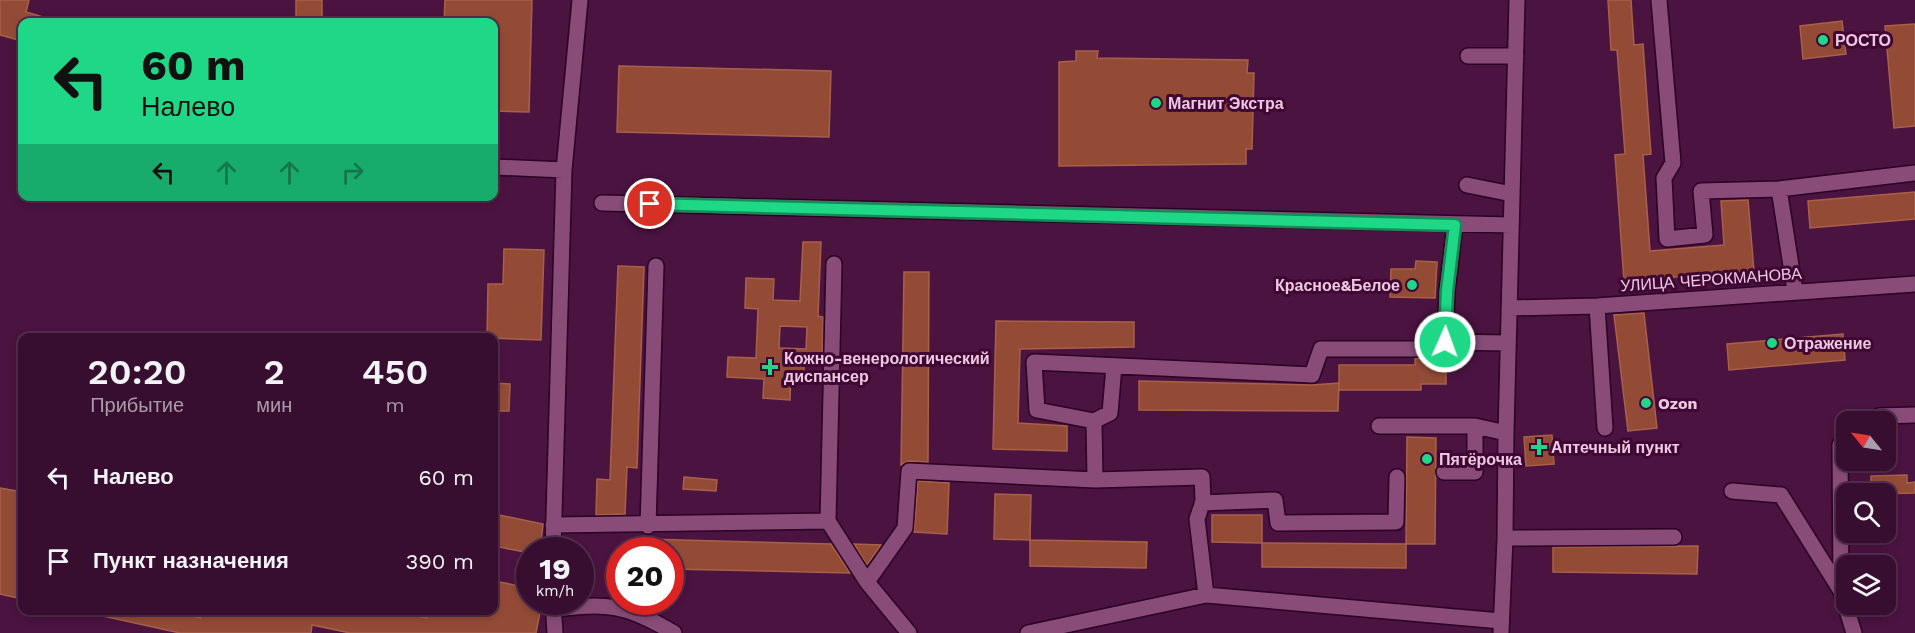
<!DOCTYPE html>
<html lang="ru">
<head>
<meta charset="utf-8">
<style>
	body { margin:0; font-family:"Work Sans",sans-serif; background:#3f1738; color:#f1f3f6; height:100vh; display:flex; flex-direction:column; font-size:22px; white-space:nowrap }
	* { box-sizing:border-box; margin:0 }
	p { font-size:20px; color:#ab9cab }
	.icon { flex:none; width:33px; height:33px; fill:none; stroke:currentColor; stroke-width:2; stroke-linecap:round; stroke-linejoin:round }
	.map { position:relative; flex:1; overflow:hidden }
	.sheet { position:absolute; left:18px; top:333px; width:480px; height:282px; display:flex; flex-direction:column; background:#380e30; border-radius:12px; box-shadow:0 3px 9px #0003,0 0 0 2px #522e4c }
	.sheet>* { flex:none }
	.top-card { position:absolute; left:18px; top:18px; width:480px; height:183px; border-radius:12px; box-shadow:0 3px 9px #0003,0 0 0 2px #522e4c; background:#1fd887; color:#111; overflow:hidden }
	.needle { width:39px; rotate:300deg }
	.buttons { position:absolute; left:1836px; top:411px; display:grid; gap:12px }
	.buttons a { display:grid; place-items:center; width:60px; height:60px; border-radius:12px; background:#380e30; box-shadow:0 3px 9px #0003,0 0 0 2px #522e4c; font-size:30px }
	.speed { position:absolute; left:516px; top:537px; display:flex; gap:12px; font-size:30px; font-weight:700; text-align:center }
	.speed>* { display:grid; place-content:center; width:78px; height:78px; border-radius:50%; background:#380e30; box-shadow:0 3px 9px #0003,0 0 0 2px #522e4c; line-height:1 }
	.speed small { font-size:15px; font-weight:400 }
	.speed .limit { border:9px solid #d22; background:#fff; color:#111 }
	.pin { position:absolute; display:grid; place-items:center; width:51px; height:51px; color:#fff; margin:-26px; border:3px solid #fff; border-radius:50%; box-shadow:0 2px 6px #0007 }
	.me { position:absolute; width:66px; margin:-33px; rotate:2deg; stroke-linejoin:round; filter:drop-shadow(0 0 4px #0008) }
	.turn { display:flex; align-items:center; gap:21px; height:126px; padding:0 24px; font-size:27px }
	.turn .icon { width:78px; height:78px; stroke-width:2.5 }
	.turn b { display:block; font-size:42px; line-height:51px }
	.lanes { display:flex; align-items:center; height:57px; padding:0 24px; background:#0003; justify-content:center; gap:30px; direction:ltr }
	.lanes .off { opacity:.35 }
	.eta { display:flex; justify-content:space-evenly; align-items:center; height:102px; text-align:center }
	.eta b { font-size:36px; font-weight:600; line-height:42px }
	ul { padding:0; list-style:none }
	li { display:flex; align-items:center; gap:18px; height:84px; padding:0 24px }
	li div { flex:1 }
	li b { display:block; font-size:22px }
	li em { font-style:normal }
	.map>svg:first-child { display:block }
</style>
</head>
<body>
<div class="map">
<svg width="1915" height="633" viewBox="0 0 1915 633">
	<rect width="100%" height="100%" fill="#4b1340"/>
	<!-- building -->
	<path fill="#934b36" stroke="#a9604a" stroke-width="1.5" fill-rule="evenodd" d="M 0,0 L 29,0 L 26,12 L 53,20 L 52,22 L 22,22 L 22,41 L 0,35 Z
		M 296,0 L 322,0 L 322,22 L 296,22 Z
		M 445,0 L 532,0 L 529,112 L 494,111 L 494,22 L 444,22 Z
		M 1608,0 L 1631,0 L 1634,45 L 1643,44 L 1651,154 L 1643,155 L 1650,251 L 1724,245 L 1721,201 L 1748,200 L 1754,271 L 1624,281 L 1615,155 L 1625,154 L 1617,50 L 1611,50 Z
		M 1842,21 L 1846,54 L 1803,59 L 1800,26 Z
		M 1915,24 L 1915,126 L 1894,128 L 1885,26 Z
		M 1076,51 L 1098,51 L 1097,58 L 1248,60 L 1247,73 L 1254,73 L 1252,149 L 1246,149 L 1246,164 L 1059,166 L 1059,62 L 1076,61 Z
		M 619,66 L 831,71 L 829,137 L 617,132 Z
		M 1915,192 L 1915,219 L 1810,228 L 1808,201 Z
		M 803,242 L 821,242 L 818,316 L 823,317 L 822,365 L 804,364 L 804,373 L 791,372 L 790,400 L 763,398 L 764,379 L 727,377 L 728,357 L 756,358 L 758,309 L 745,308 L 746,278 L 774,279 L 773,300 L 800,301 ZM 780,326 L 807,327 L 806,349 L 779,348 Z
		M 504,249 L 544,250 L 541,340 L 487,338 L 488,284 L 503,284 Z
		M 1416,261 L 1437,262 L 1435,298 L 1390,297 L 1391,269 L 1415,269 Z
		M 618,266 L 644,267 L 637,468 L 627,467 L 625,514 L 596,515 L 597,479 L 610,480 Z
		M 904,272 L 929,272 L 928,462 L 909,461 L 901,465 Z
		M 1644,313 L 1657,428 L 1628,431 L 1614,315 Z
		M 996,321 L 1134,322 L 1134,347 L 1020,349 L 1018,423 L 1067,426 L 1067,451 L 993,449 Z
		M 1843,334 L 1845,360 L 1729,370 L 1727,344 Z
		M 1426,357 L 1446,357 L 1446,384 L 1421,384 L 1421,390 L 1339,390 L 1339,365 L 1415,365 L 1415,359 Z
		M 1139,381 L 1312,385 L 1339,383 L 1338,411 L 1139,410 Z
		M 494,383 L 510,384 L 509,411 L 494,411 Z
		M 1552,435 L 1554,464 L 1526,466 L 1524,437 Z
		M 1407,437 L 1436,438 L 1435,544 L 1406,544 Z
		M 1907,475 L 1907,483 L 1915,482 L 1915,493 L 1871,494 L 1871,476 Z
		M 684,477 L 717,480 L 716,491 L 683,489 Z
		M 918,481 L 949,483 L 947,534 L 914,532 Z
		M 0,488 L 22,492 L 22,599 L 0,594 Z
		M 995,494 L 1031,495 L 1030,540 L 994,539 Z
		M 494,514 L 543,524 L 540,550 L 530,550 L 530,553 L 494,546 Z
		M 1212,515 L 1262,515 L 1262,543 L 1212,542 Z
		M 645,539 L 831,544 L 850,573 L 670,569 L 670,550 L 645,550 Z
		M 1030,540 L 1147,542 L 1146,568 L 1030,566 Z
		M 1262,543 L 1406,544 L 1406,568 L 1262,567 Z
		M 854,544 L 881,545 L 867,565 Z
		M 1698,546 L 1697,574 L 1553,572 L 1553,547 Z
		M 494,581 L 530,588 L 530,602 L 542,602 L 536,633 L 350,633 L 312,625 L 311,633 L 180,633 L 98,615 L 98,610 L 166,610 L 201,618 L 202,610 L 389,610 L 427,618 L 428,610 L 494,610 Z"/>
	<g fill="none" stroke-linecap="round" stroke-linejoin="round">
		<!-- minor casing -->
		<g stroke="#2b0223" stroke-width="18">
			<path id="minor" d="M 1659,0 L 1673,163 L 1664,178 L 1667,239 L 1705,235 L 1701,191 L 1779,189
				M 1468,56 L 1516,56
				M 494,167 L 564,170
				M 1467,185 L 1512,194
				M 602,203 L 1511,225
				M 1455,225 L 1447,291 L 1445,342 L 1508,343
				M 834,264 L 828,521 L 867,582
				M 1795,291 L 1779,189 L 1915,173
				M 1597,306 L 1605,428
				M 1509,308 L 1597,306 L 1915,284
				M 1420,349 L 1321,349 L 1312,375 L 1034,362 L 1037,410 L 1094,421 L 1095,480 L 1202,477 L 1203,501 L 1197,519 L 1206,595 L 1501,621
				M 1094,421 L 1110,413 L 1114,366
				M 1872,422 L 1879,416 L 1915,415
				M 1379,426 L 1475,426 L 1475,472 L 1444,472
				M 1475,426 L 1506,433
				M 1732,491 L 1781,495 L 1841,591 L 1854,633
				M 1202,503 L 1275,500 L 1278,523 L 1396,522 L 1397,477
				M 553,525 L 828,521
				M 648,526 L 656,266
				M 1505,538 L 1674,537
				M 553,550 L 564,170 L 580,0
				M 1841,591 L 1840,445 L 1846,440
				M 553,602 L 555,633
				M 553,609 C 608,603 626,604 674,633
				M 909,633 L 867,582 L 905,528 L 909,471 L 1095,480
				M 1028,633 L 1206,595
				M 1501,633 L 1505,538 L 1506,433 L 1517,0"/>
		</g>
		<!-- minor -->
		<use href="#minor" stroke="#894c79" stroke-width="15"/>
	</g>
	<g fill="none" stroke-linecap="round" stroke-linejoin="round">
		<!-- route casing -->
		<g stroke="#148c58" stroke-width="15">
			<path id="route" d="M 650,204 L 1455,225 L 1447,291 L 1445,342"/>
		</g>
		<!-- route -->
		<use href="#route" stroke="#1fd887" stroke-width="10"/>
	</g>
	<!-- markers -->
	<g fill="#1fd887" stroke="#400735" stroke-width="2">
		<circle cx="1823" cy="40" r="6"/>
		<circle cx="1156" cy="103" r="6"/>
		<circle cx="1412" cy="285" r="6"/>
		<circle cx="1772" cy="343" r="6"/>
		<path d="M767 358h6v6h6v6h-6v6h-6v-6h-6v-6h6z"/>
		<circle cx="1646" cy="403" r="6"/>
		<path d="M1536 438h6v6h6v6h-6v6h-6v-6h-6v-6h6z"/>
		<circle cx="1427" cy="459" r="6"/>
	</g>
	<g text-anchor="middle" stroke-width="6" stroke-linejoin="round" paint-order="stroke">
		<!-- poi labels -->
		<g font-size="16" font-weight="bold" fill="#ecc9e1" stroke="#400735" text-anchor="start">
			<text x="1835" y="46">РОСТО</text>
			<text x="1168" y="109">Магнит Экстра</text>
			<text x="1400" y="291" text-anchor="end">Красное&amp;Белое</text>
			<text x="1784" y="349">Отражение</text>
			<text x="784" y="364">Кожно-венерологический<tspan x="784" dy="18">диспансер</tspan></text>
			<text x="1658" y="409">Ozon</text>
			<text x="1551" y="453">Аптечный пункт</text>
			<text x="1439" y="465">Пятёрочка</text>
		</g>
		<!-- street labels -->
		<g font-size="16" fill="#ecc9e1" stroke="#400735">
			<text transform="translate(1711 279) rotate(-4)" y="6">УЛИЦА ЧЕРОКМАНОВА</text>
		</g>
	</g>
</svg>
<div class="buttons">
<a><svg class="needle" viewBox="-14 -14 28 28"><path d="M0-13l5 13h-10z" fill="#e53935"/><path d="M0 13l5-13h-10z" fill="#ab9cab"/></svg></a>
<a><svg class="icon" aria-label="search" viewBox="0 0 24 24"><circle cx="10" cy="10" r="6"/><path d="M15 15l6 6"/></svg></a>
<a><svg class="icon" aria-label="layers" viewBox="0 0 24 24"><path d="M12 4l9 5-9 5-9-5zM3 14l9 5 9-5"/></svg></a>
</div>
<div class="speed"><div>19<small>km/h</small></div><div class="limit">20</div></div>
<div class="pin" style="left:650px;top:204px;background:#d93025"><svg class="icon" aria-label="arrive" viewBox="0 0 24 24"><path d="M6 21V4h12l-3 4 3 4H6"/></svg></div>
<svg class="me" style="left:1445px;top:342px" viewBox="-20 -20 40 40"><circle r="17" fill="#1fd887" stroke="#fff" stroke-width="3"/><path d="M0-11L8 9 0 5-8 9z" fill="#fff"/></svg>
<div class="top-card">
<div class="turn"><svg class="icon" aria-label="left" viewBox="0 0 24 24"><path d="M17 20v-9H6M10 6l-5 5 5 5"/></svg><div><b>60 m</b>Налево</div></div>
<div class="lanes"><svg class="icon" aria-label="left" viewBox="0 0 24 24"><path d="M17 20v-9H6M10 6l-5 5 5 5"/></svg><svg class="icon off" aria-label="ahead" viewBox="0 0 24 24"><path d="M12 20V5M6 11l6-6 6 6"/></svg><svg class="icon off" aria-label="ahead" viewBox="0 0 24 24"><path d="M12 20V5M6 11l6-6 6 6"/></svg><svg class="icon off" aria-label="right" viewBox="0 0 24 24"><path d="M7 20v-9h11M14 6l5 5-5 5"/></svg></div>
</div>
<section class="sheet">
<div class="eta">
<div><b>20:20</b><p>Прибытие</p></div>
<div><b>2</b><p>мин</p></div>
<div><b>450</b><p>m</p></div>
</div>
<ul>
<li><svg class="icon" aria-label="left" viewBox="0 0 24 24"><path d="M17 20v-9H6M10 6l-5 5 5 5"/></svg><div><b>Налево</b></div><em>60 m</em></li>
<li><svg class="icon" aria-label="arrive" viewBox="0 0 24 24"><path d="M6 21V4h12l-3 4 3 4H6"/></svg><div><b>Пункт назначения</b></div><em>390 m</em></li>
</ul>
</section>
</div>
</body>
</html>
